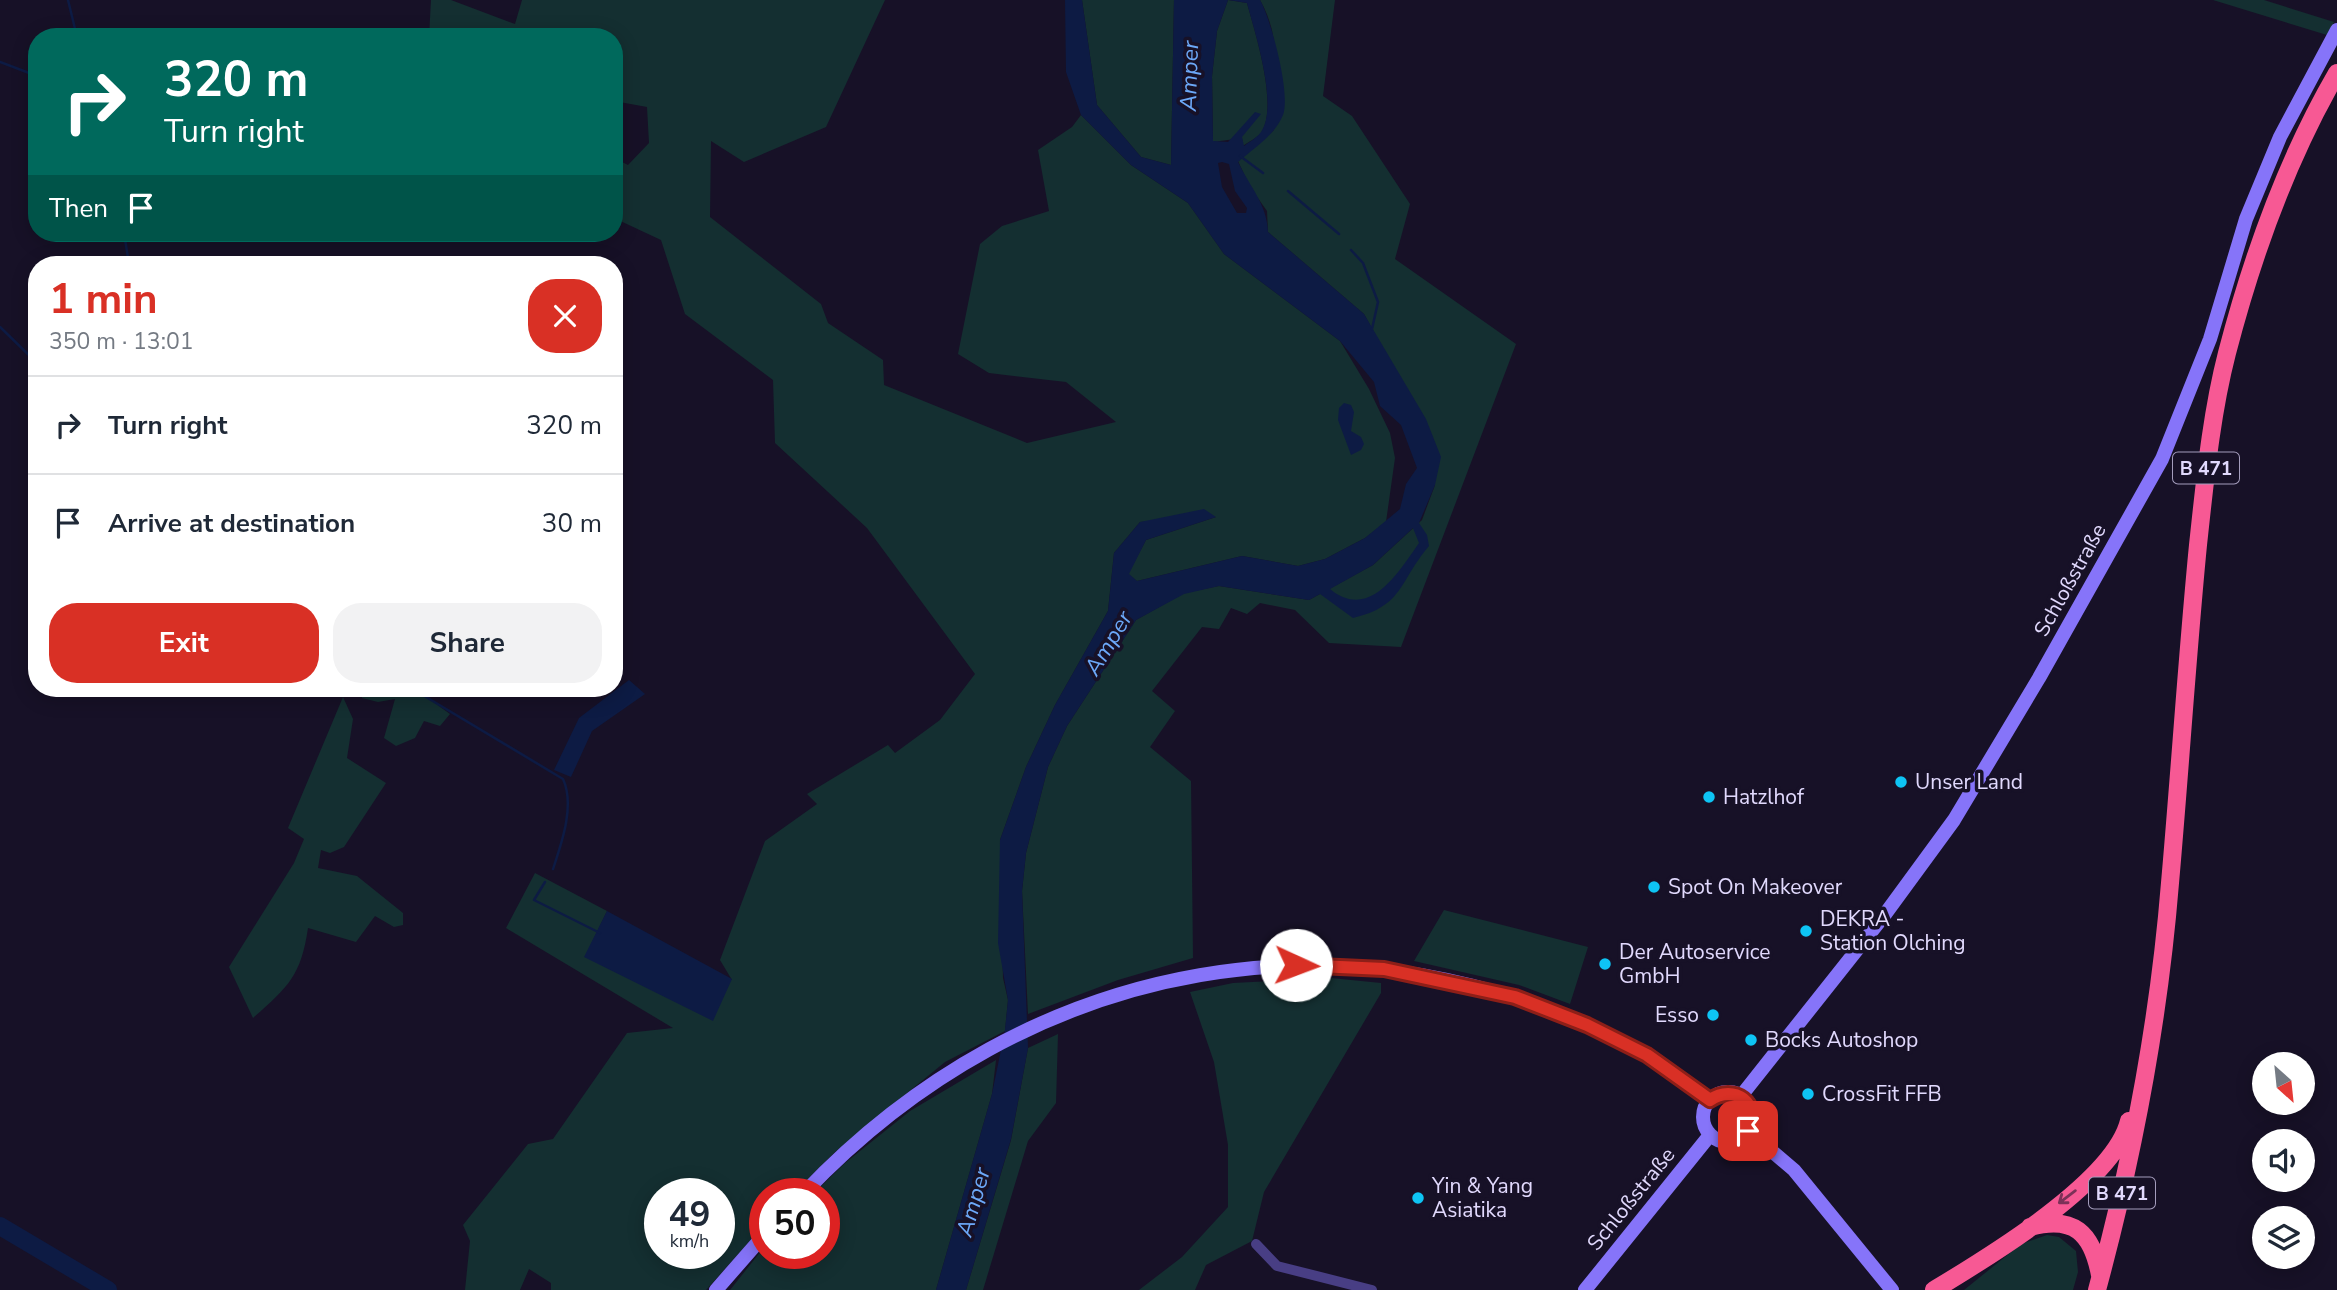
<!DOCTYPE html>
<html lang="en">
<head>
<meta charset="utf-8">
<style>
	body { margin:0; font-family:"Nunito Sans",sans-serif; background:#f2f2f3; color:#1f2937; height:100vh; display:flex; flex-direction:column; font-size:26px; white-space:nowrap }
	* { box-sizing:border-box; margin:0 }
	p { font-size:23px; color:#747a83 }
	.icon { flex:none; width:38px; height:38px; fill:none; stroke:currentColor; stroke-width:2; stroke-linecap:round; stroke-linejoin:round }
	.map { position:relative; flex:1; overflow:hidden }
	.drawer { position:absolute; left:28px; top:256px; width:595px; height:441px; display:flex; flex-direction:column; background:#fff; border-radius:28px; box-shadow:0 4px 18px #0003 }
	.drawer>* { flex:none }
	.top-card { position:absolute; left:28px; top:28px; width:595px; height:214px; border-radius:28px; box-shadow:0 4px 18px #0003; background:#00695c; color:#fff; overflow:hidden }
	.needle { width:46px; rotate:153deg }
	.tools { position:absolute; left:2252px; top:1052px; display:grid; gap:14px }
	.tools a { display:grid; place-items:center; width:63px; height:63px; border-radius:50%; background:#fff; box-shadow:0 4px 18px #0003; font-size:35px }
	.speed { position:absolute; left:644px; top:1178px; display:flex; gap:14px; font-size:35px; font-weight:700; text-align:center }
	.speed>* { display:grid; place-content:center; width:91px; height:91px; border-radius:50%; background:#fff; box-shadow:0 4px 18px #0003; line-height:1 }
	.speed small { font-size:18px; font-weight:400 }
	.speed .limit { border:10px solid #d22; background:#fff; color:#111 }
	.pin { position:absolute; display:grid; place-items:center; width:60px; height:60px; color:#fff; margin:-30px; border-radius:14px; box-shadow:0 4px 10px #0006 }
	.me { position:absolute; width:77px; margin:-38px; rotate:92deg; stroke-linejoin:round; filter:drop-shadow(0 0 5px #0008) }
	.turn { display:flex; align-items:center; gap:24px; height:147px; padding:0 21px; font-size:32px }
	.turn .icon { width:91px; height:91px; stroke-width:2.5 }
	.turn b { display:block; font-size:49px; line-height:60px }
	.then { display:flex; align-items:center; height:66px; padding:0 21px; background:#0003; gap:14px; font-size:26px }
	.round { display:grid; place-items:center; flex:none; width:74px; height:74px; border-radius:28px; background:#f2f2f3 }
	.headline { display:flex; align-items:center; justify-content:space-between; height:119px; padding:0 21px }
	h1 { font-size:42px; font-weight:700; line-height:52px; color:#d93025 }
	.cta { display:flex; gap:14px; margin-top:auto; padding:14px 21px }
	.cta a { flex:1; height:80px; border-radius:28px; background:#d93025; color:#fff; font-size:28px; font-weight:700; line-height:80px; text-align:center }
	.cta a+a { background:#f2f2f3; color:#1f2937 }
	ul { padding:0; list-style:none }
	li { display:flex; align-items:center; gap:21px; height:98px; padding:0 21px; border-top:2px solid #e0e1e3 }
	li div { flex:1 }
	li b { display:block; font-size:26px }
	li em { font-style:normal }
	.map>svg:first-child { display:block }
</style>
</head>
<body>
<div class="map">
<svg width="2337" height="1290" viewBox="0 0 2337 1290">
	<rect width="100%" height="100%" fill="#171127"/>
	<!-- green -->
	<path fill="#142f31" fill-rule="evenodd" d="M 431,0 L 451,0 L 515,24 L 522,0 L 885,0 L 826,127 L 744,162 L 711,141 L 710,217 L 821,304 L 828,323 L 883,360 L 884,385 L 1027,443 L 1116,422 L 1066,382 L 989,373 L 958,354 L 980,244 L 1002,226 L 1049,211 L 1038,150 L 1072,127 L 1081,115 L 1131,165 L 1188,203 L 1224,254 L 1340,341 L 1369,389 L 1390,433 L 1395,458 L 1386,522 L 1365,538 L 1325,559 L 1298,566 L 1242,556 L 1137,581 L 1128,574 L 1146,540 L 1216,517 L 1140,522 L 1114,553 L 1108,611 L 1055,705 L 1026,767 L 1000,840 L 1003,978 L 1008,1000 L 1005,1031 L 945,1062 L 835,1152 L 794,1193 L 765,1194 L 765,1224 L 706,1290 L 551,1290 L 551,1283 L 529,1269 L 520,1290 L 465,1290 L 470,1241 L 463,1225 L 528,1144 L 553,1139 L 627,1033 L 673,1028 L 506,928 L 535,873 L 607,911 L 585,957 L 732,980 L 720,960 L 765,841 L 817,804 L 807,794 L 888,745 L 895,753 L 940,720 L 975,674 L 867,528 L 775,443 L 773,380 L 685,314 L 661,240 L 614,218 L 614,158 L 628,165 L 649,143 L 647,107 L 614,101 L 614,37 L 429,37 ZM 660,1194 L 719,1194 L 719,1253 L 660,1253 Z
		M 1082,0 L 1174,0 L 1171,165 L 1141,157 L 1097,105 Z
		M 1228,0 L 1247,3 C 1255,32 1279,107 1261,133 C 1257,138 1248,142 1243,146 L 1242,138 L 1213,142 L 1212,76 L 1217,31 Z
		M 1260,0 L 1335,0 L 1323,96 L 1352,116 L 1410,204 L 1395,259 L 1516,344 L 1401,647 L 1329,643 L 1295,610 L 1260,603 L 1247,614 L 1231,608 L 1219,629 L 1202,627 L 1152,691 L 1175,711 L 1150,747 L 1191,781 L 1193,958 L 1118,980 L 1028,1014 L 1022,891 L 1026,853 L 1048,767 L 1067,726 L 1136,620 L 1184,593 L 1219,586 L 1309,600 L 1373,565 L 1422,520 L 1435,485 L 1382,347 L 1364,314 L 1268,232 L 1267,211 L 1250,187 L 1238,161 L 1274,130 C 1275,87 1283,39 1260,0 Z
		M 2213,0 L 2264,0 L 2334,22 L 2327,35 Z
		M 362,688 L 414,688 L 450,714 L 440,726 L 424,721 L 415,738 L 396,746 L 384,738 L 395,699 L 378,702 L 362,698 Z
		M 343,697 L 353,719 L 347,758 L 386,783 L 344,847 L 330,853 L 321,850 L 318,868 L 357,876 L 403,913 L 403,925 L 394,927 L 375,916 L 356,942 L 308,928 C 301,976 288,987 253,1018 L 229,967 L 294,863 L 304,839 L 288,828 Z
		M 1444,910 L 1588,947 L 1570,1004 L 1519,985 L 1414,961 Z
		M 1331,978 L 1381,983 L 1381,993 L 1264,1192 L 1252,1241 L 1206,1265 L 1195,1290 L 1139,1290 L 1182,1257 L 1228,1207 L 1228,1145 L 1214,1062 L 1190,992 L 1233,983 Z
		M 1058,1034 L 1056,1103 L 1028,1141 L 983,1290 L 966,1290 L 1011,1140 L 1028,1048 Z
		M 996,1060 L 992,1094 L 936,1290 L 730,1290 L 765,1246 L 765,1253 L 824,1253 L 824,1194 L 814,1193 L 845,1163 L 910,1111 Z
		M 2047,1235 L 2059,1237 L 2076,1251 L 2078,1272 L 2073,1290 L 1964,1290 L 2021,1244 Z"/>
	<!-- water -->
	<path fill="#0d1b44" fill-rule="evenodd" d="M 1065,0 L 1082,0 L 1097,105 L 1141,157 L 1171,165 L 1174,0 L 1228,0 L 1217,31 L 1212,76 L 1213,141 L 1228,142 L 1255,112 L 1261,114 L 1242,137 L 1244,146 C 1249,142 1258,137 1261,132 C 1279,106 1255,33 1247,3 L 1229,0 L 1260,0 C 1271,19 1291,94 1283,115 C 1275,135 1254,148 1238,162 C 1250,187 1267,204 1268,232 L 1364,314 L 1426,419 L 1441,457 L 1435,485 L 1419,523 L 1427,535 L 1429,546 C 1399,581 1404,606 1353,618 L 1320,594 L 1309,600 L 1219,586 L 1184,594 L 1136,620 L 1067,726 L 1048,767 L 1026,853 L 1022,891 L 1028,1048 L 1011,1139 L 966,1290 L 936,1290 L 992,1094 L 1005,1030 L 1008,1000 L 998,943 L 1000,840 L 1026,767 L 1055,705 L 1108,611 L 1114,553 L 1140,522 L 1204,509 L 1216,517 L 1146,540 L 1129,574 L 1137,581 L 1242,556 L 1298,566 L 1325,559 L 1365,538 L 1400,509 L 1406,484 L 1417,468 L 1401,425 L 1380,406 L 1374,382 L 1340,341 L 1224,254 L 1188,203 L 1131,165 L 1081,115 L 1066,72 ZM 1222,162 L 1229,164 L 1235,191 L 1247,208 L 1246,213 L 1237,213 L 1222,187 L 1218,163 ZM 1413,528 L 1419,543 C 1399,571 1370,622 1330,589 L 1373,565 Z
		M 1344,403 L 1351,405 L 1354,412 L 1351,431 L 1361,437 L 1364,444 L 1361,450 L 1351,455 L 1338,420 L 1339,408 Z
		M 629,680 L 645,694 L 592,731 L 571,777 L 554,770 L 579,718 Z
		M 607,911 L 732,979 L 713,1021 L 584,957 Z"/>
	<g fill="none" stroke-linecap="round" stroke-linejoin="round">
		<!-- stream -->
		<path stroke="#0d1b44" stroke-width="2.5" d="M 68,0 L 77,37
			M 0,62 L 37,76
			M 1240,156 L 1263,173
			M 1288,191 L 1339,234
			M 124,233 L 129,264
			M 1351,250 L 1363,263 L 1378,302 L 1372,329
			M 0,327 L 37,363
			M 411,688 L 563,779 C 575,805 562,842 553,869
			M 545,882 L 534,900 L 600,933"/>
		<!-- river -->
		<path stroke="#0d1b44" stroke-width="18" d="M 0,1226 L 108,1290"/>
		<!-- street -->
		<path stroke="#483e84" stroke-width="10" d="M 1256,1244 L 1277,1266 L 1372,1290"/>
		<!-- secondary -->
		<path stroke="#8674f9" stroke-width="14" d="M1703 1117a25 25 0 1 1 50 0a25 25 0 1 1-50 0Z
			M 1741,1096 L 1883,917 L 1954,820 L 2039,678 L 2162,459 L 2210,339 L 2246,219 L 2280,137 L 2337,30
			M 1748,1131 L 1794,1170 L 1892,1290
			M 803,1194 C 1028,956 1356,895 1645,1054 C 1667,1067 1688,1085 1710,1100
			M 716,1290 L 765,1234
			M 1585,1290 L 1710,1135"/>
		<!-- highway -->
		<path stroke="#f75994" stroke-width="18" d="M 2030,1227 C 2074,1215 2092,1233 2100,1275
			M 1934,1290 C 1987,1258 2114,1182 2129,1121
			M 2097,1290 C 2133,1157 2159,1020 2170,883 C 2180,770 2187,658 2198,545 C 2205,481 2211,415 2227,353 C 2252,257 2287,159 2337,73"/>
	</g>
	<!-- one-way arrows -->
	<defs><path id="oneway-shaft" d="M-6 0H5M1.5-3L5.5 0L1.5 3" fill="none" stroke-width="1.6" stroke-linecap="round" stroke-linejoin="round" transform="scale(1.75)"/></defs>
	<use stroke="#7c3158" href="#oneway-shaft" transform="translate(2067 1197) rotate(143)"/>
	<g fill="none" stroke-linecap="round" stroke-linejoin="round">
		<!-- route casing -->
		<g stroke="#8d1f18" stroke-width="18">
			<path id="route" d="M 1296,965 L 1384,969 L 1515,997 L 1587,1025 L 1647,1055 L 1710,1100 C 1734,1083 1762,1104 1748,1131"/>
		</g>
		<!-- route -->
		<use href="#route" stroke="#d93025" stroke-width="12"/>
	</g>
	<!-- markers -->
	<g fill="#0ec4f4" stroke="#171127" stroke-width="2.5">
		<circle cx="1901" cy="782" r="7"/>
		<circle cx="1709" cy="797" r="7"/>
		<circle cx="1654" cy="887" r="7"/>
		<circle cx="1806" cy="931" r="7"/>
		<circle cx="1605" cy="964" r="7"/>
		<circle cx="1713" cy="1015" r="7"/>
		<circle cx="1751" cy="1040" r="7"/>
		<circle cx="1808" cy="1094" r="7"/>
		<circle cx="1418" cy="1198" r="7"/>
	</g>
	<g text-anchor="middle" stroke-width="7" stroke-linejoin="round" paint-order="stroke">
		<!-- shield labels -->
		<g fill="#171127" stroke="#a49dbd" stroke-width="2">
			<rect x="2173" y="452.5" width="66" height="31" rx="5"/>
			<rect x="2089" y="1177.5" width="66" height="31" rx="5"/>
		</g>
		<g font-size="19" font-weight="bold" fill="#e1d9fd">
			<text x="2206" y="475">B 471</text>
			<text x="2122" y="1200">B 471</text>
		</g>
		<!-- street labels -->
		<g font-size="21" fill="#e1d9fd" stroke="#171127">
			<text transform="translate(2070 580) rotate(-61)" y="7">Schloßstraße</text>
			<text transform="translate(1631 1199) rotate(-51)" y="7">Schloßstraße</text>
		</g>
		<!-- poi labels -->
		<g font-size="21" fill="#e1d9fd" stroke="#171127" text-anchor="start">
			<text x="1915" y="789">Unser Land</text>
			<text x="1723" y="804">Hatzlhof</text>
			<text x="1668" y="894">Spot On Makeover</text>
			<text x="1820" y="926">DEKRA -<tspan x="1820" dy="24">Station Olching</tspan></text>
			<text x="1619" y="959">Der Autoservice<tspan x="1619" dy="24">GmbH</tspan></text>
			<text x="1699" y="1022" text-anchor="end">Esso</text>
			<text x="1765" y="1047">Bocks Autoshop</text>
			<text x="1822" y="1101">CrossFit FFB</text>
			<text x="1432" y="1193">Yin &amp; Yang<tspan x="1432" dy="24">Asiatika</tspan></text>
		</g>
		<!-- water labels -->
		<g font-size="23" font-style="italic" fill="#6ca8f8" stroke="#171127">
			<text transform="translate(1189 76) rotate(-88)" y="8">Amper</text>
			<text transform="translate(1108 643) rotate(-59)" y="8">Amper</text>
			<text transform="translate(973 1202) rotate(-74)" y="8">Amper</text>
		</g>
	</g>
</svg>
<div class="tools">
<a><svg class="needle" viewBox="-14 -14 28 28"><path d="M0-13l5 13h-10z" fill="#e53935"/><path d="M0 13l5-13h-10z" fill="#747a83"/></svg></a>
<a><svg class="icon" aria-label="sound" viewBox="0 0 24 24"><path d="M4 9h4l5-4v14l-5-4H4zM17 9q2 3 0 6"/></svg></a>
<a><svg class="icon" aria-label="layers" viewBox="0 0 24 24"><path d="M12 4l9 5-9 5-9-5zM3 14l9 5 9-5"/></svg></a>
</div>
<div class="speed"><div>49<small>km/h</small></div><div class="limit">50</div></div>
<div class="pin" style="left:1748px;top:1131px;background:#d93025"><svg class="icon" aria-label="arrive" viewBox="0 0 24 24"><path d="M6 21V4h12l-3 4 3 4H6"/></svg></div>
<svg class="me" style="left:1296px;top:965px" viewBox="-20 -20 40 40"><circle r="19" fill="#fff"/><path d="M0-13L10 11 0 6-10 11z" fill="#d93025"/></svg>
<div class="top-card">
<div class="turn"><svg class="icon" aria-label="right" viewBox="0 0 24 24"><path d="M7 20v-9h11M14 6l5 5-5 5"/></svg><div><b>320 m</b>Turn right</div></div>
<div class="then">Then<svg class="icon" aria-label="arrive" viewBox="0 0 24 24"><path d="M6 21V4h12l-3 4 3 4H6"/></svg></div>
</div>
<section class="drawer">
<div class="headline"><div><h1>1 min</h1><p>350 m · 13:01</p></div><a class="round" style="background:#d93025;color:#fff"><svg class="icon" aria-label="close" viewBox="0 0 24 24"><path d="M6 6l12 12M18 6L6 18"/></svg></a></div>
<ul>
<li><svg class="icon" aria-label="right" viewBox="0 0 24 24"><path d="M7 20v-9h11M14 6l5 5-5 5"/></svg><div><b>Turn right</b></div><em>320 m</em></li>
<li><svg class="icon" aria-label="arrive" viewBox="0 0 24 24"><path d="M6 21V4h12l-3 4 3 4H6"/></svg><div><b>Arrive at destination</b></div><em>30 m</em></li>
</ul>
<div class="cta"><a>Exit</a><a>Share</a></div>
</section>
</div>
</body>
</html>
